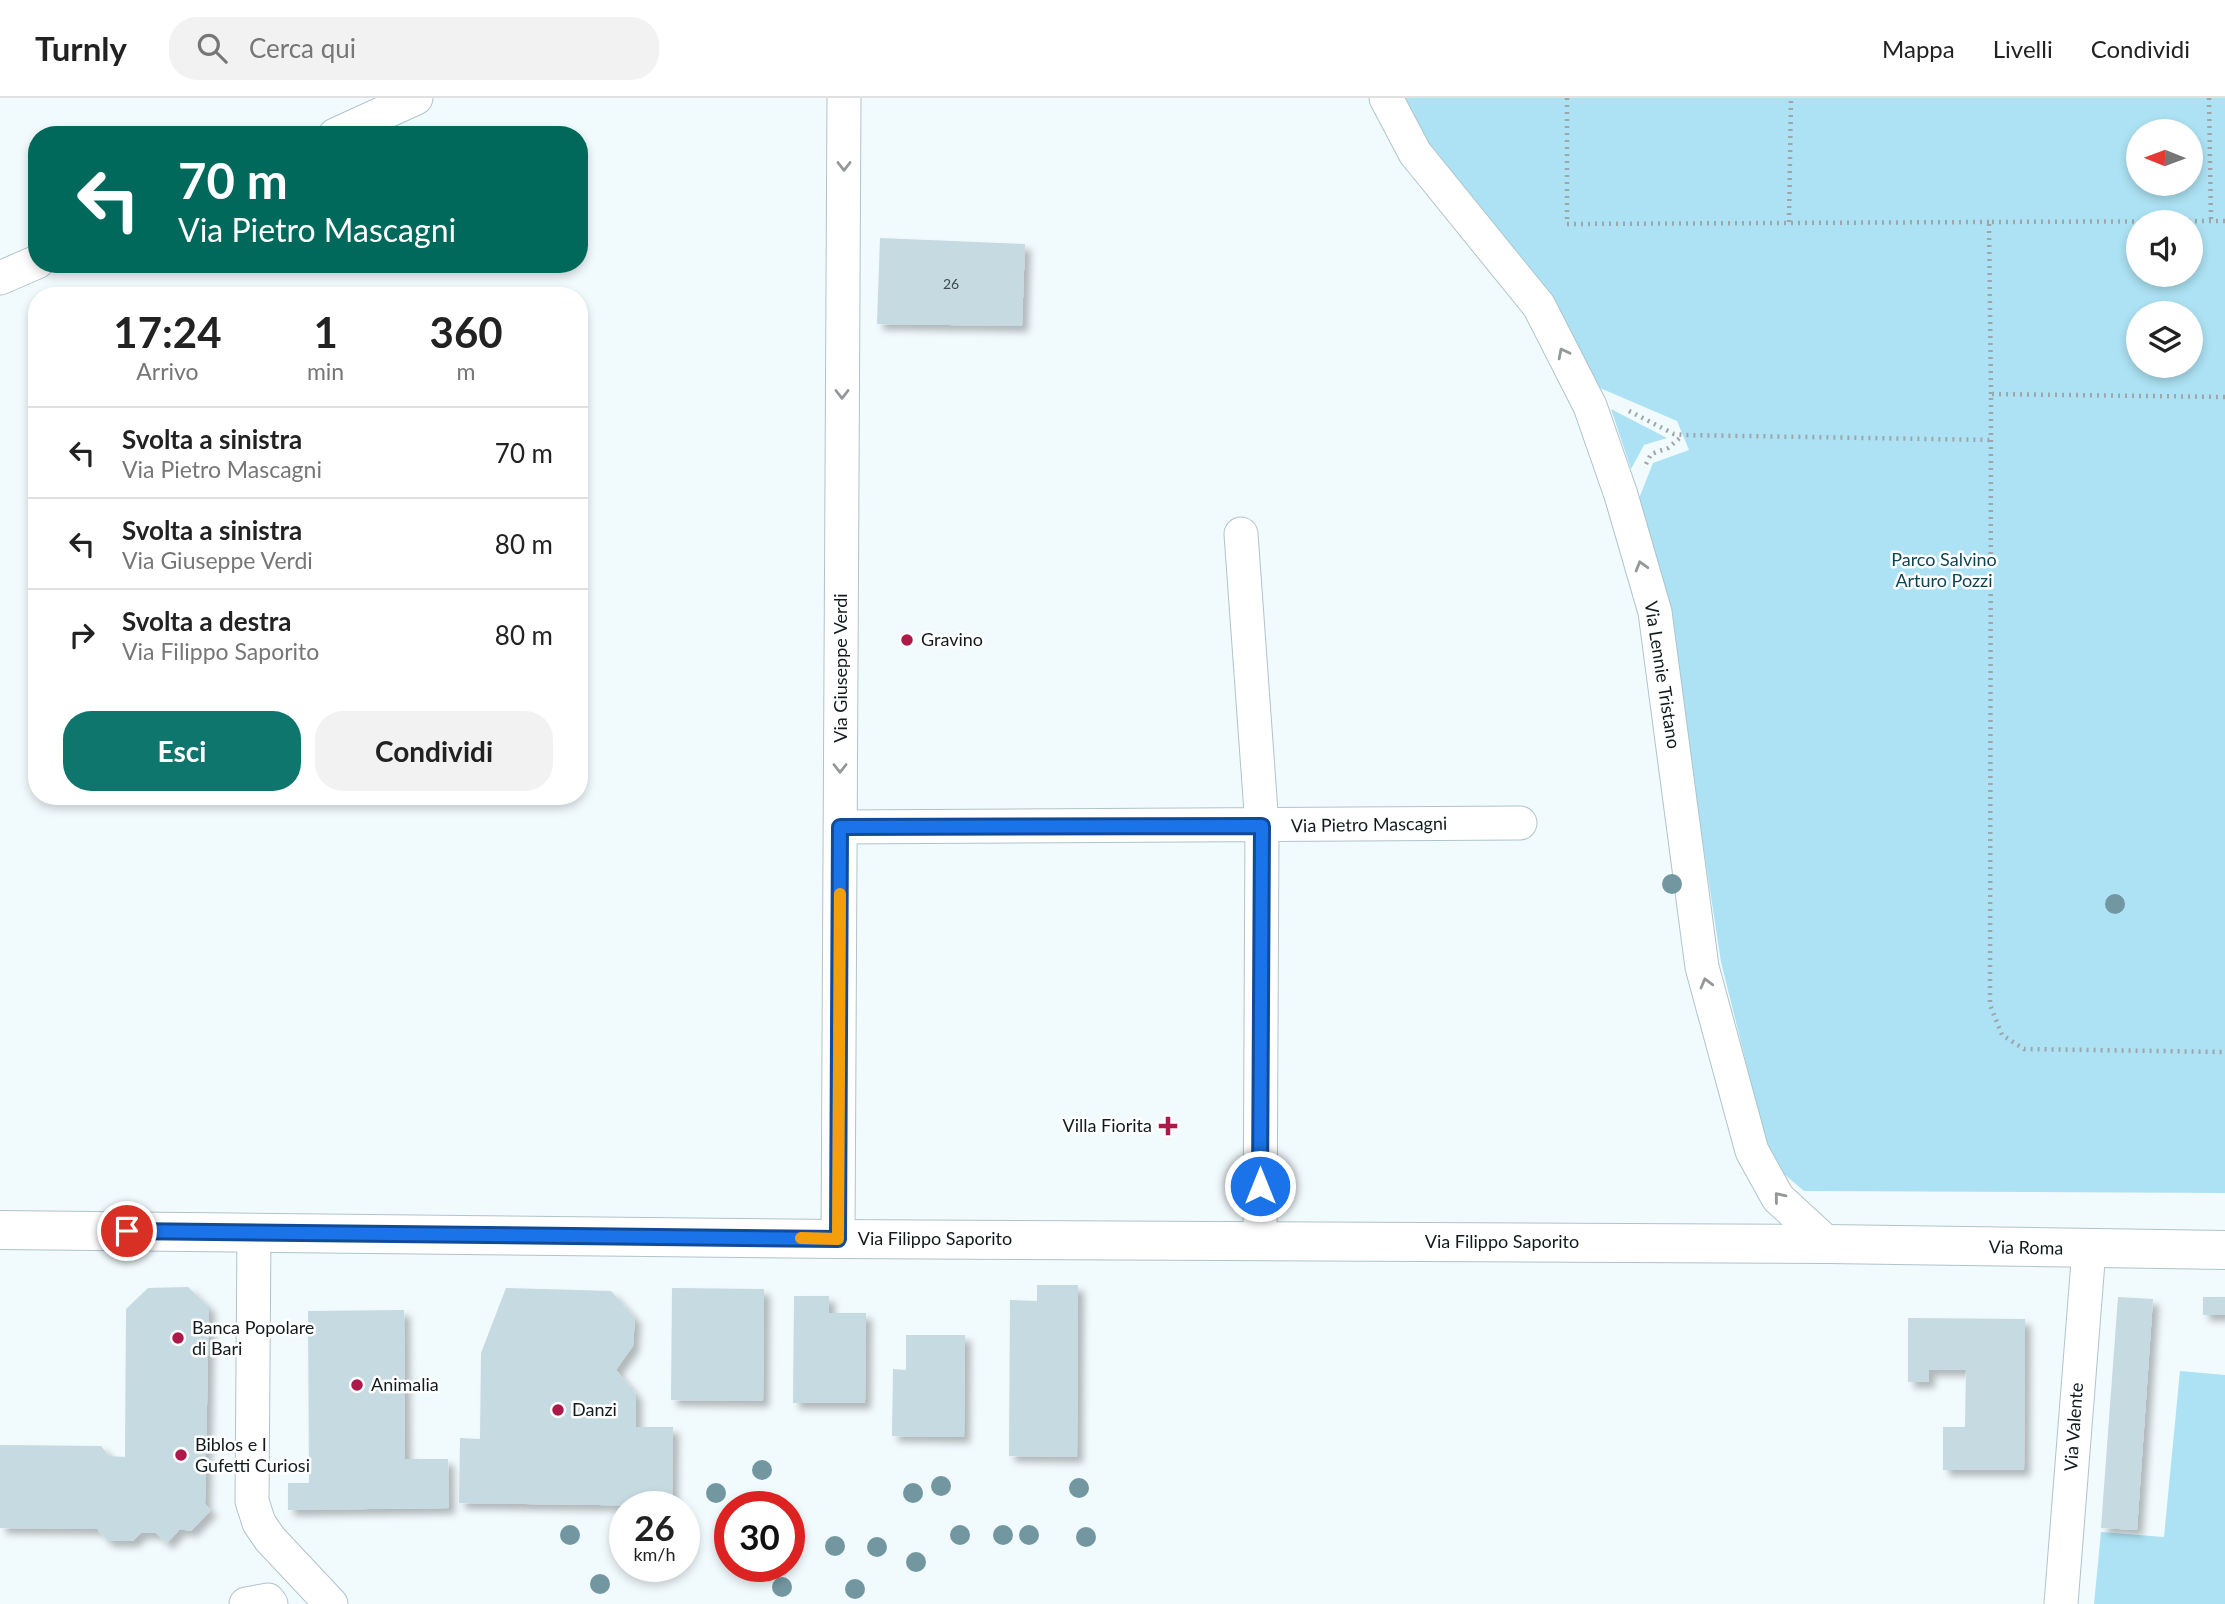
<!DOCTYPE html>
<html lang="it">
<head>
<meta charset="utf-8">
<style>
	body { margin:0; font-family:Lato,sans-serif; background:#f2f2f2; color:#222; height:100vh; display:flex; flex-direction:column; font-size:26px; white-space:nowrap }
	* { box-sizing:border-box; margin:0 }
	p { font-size:23px; color:#767676 }
	.icon { flex:none; width:38px; height:38px; fill:none; stroke:currentColor; stroke-width:2; stroke-linecap:round; stroke-linejoin:round }
	.map { position:relative; flex:1; overflow:hidden }
	.details { position:absolute; left:28px; top:189px; width:560px; height:518px; display:flex; flex-direction:column; background:#fff; border-radius:28px; box-shadow:0 4px 10px #0003 }
	.details>* { flex:none }
	.top-card { position:absolute; left:28px; top:28px; width:560px; height:147px; border-radius:28px; box-shadow:0 4px 10px #0003; background:#00695c; color:#fff; overflow:hidden }
	.needle { width:46px; rotate:271deg }
	.tools { position:absolute; left:2126px; top:21px; display:grid; gap:14px }
	.tools a { display:grid; place-items:center; width:77px; height:77px; border-radius:50%; background:#fff; box-shadow:0 4px 10px #0003; font-size:35px }
	.speed { position:absolute; left:609px; top:1393px; display:flex; gap:14px; font-size:35px; font-weight:700; text-align:center }
	.speed>* { display:grid; place-content:center; width:91px; height:91px; border-radius:50%; background:#fff; box-shadow:0 4px 10px #0003; line-height:1 }
	.speed small { font-size:18px; font-weight:400 }
	.speed .limit { border:10px solid #d22; background:#fff; color:#111 }
	.pin { position:absolute; display:grid; place-items:center; width:60px; height:60px; color:#fff; margin:-30px; border:4px solid #fff; border-radius:50%; box-shadow:0 2px 7px #0007 }
	.me { position:absolute; width:77px; margin:-38px; rotate:0deg; stroke-linejoin:round; filter:drop-shadow(0 0 5px #0008) }
	.turn { display:flex; align-items:center; gap:24px; height:147px; padding:0 35px; font-size:32px }
	.turn .icon { width:91px; height:91px; stroke-width:2.5 }
	.turn b { display:block; font-size:49px; line-height:60px }
	.eta { display:flex; justify-content:space-evenly; align-items:center; height:119px; text-align:center }
	.eta b { font-size:42px; font-weight:700; line-height:49px }
	.cta { display:flex; gap:14px; margin-top:auto; padding:14px 35px }
	.cta a { flex:1; height:80px; border-radius:28px; background:#0f766e; color:#fff; font-size:28px; font-weight:700; line-height:80px; text-align:center }
	.cta a+a { background:#f2f2f2; color:#222 }
	ul { padding:0; list-style:none }
	li { display:flex; align-items:center; gap:21px; height:91px; padding:0 35px; border-top:2px solid #e0e0e0 }
	li div { flex:1 }
	li b { display:block; font-size:26px }
	li em { font-style:normal }
	header { display:flex; align-items:center; gap:42px; box-sizing:border-box; height:98px; padding:0 35px; background:#fff; border-bottom:2px solid #e0e0e0 }
	header strong { font-size:33px }
	nav { display:flex; gap:38px; margin-inline-start:auto; font-size:24px }
	.search { width:490px; height:63px; background:#f2f2f2; display:flex; align-items:center; gap:18px; box-sizing:border-box; padding:0 24px; border-radius:28px; color:#767676; font-size:26px }
	.map>svg:first-child { display:block }
</style>
</head>
<body>
<header>
<strong>Turnly</strong>
<div class="search"><svg class="icon" aria-label="search" viewBox="0 0 24 24"><circle cx="10" cy="10" r="6"/><path d="M15 15l6 6"/></svg>Cerca qui</div>
<nav><a>Mappa</a><a>Livelli</a><a>Condividi</a></nav>
</header>
<div class="map">
<svg width="2225" height="1506" viewBox="0 0 2225 1506">
	<defs>
		<filter id="shadow"><feDropShadow dx="6" dy="6" stdDeviation="3.5" flood-color="#0004"/></filter>
	</defs>
	<rect width="100%" height="100%" fill="#f1fafd"/>
	<!-- green -->
	<path fill="#ace2f3" fill-rule="evenodd" d="M 1401,0 L 2225,0 L 2225,1095 L 1804,1093 L 1784,1076 L 1766,1045 L 1721,864 L 1680,595 L 1636,408 L 1653,365 L 1689,352 L 1677,323 L 1593,287 L 1414,27 ZM 2138,33 L 2191,33 L 2191,86 L 2138,86 ZM 2138,124 L 2191,124 L 2191,177 L 2138,177 ZM 2138,215 L 2191,215 L 2191,268 L 2138,268 Z
		M 1611,311 L 1667,340 L 1644,347 L 1631,371 Z
		M 2180,1273 L 2225,1277 L 2225,1506 L 2094,1506 L 2101,1434 L 2164,1439 Z"/>
	<!-- building -->
	<path fill="#c5dae1" filter="url(#shadow)" d="M 880,140 L 1025,146 L 1022,228 L 877,226 Z
		M 1037,1187 L 1078,1187 L 1077,1359 L 1009,1358 L 1010,1202 L 1037,1203 Z
		M 188,1189 L 209,1209 L 205,1406 L 211,1412 L 191,1433 L 180,1431 L 167,1445 L 156,1435 L 141,1435 L 133,1443 L 108,1443 L 97,1431 L 0,1430 L 0,1347 L 101,1348 L 109,1358 L 125,1359 L 126,1211 L 148,1190 Z
		M 506,1190 L 611,1193 L 635,1220 L 633,1248 L 616,1272 L 636,1296 L 636,1329 L 673,1329 L 672,1408 L 459,1405 L 460,1340 L 480,1341 L 481,1255 Z
		M 672,1190 L 764,1191 L 763,1303 L 671,1302 Z
		M 794,1198 L 829,1198 L 829,1215 L 866,1215 L 865,1305 L 793,1305 Z
		M 2118,1199 L 2153,1201 L 2137,1432 L 2101,1430 Z
		M 2203,1199 L 2225,1199 L 2225,1217 L 2203,1217 Z
		M 404,1212 L 405,1361 L 448,1361 L 449,1410 L 288,1412 L 288,1385 L 309,1385 L 308,1213 Z
		M 1908,1220 L 2025,1221 L 2024,1372 L 1943,1372 L 1943,1329 L 1965,1329 L 1966,1272 L 1929,1272 L 1929,1284 L 1908,1284 Z
		M 906,1237 L 965,1237 L 964,1339 L 892,1338 L 893,1271 L 906,1272 Z"/>
	<g fill="none" stroke-linecap="round" stroke-linejoin="round">
		<!-- minor casing -->
		<g stroke="#afc4ca" stroke-width="35">
			<path id="minor" d="M 1386,0 L 1415,55 L 1539,208 L 1590,308 L 1621,397 L 1655,514 L 1702,869 L 1752,1053 L 1778,1100 L 1828,1146
				M 335,37 L 416,0
				M 0,180 L 37,164
				M 1241,436 L 1262,728 L 1260,1143
				M 840,729 L 1520,725
				M 254,1135 L 252,1403 L 259,1425 L 270,1441 L 331,1506
				M 838,1141 L 844,0
				M 246,1506 L 268,1502 L 271,1506
				M 2061,1506 L 2089,1151"/>
		</g>
		<!-- tertiary casing -->
		<g stroke="#afc4ca" stroke-width="40">
			<path id="tertiary" d="M 0,1132 L 838,1141 L 1828,1146 L 2225,1152"/>
		</g>
		<!-- path -->
		<path stroke="#9ea6a9" stroke-width="4.5" stroke-dasharray="2 5" stroke-linecap="butt" d="M 1567,0 L 1567,126 L 1989,124
			M 2209,0 L 2211,123
			M 1789,124 L 1791,0
			M 1991,296 L 1989,124 L 2225,123
			M 2225,299 L 1991,296 L 1990,907 L 2002,937 L 2024,951 L 2225,954
			M 1629,313 L 1674,336 L 1683,337 L 1991,342
			M 1646,366 L 1651,356 L 1668,350 L 1682,338"/>
		<!-- minor -->
		<use href="#minor" stroke="#fff" stroke-width="33"/>
		<!-- tertiary -->
		<use href="#tertiary" stroke="#fff" stroke-width="38"/>
	</g>
	<!-- trees -->
	<g fill="#7397a1">
		<circle cx="1672" cy="786" r="10"/>
		<circle cx="2115" cy="806" r="10"/>
		<circle cx="762" cy="1372" r="10"/>
		<circle cx="941" cy="1388" r="10"/>
		<circle cx="1079" cy="1390" r="10"/>
		<circle cx="716" cy="1395" r="10"/>
		<circle cx="913" cy="1395" r="10"/>
		<circle cx="570" cy="1437" r="10"/>
		<circle cx="960" cy="1437" r="10"/>
		<circle cx="1003" cy="1437" r="10"/>
		<circle cx="1029" cy="1437" r="10"/>
		<circle cx="1086" cy="1439" r="10"/>
		<circle cx="835" cy="1448" r="10"/>
		<circle cx="877" cy="1449" r="10"/>
		<circle cx="916" cy="1464" r="10"/>
		<circle cx="600" cy="1486" r="10"/>
		<circle cx="782" cy="1489" r="10"/>
		<circle cx="855" cy="1491" r="10"/>
	</g>
	<!-- one-way arrows -->
	<defs><path id="oneway-chevron" d="M-2-3.5L2.5 0L-2 3.5" fill="none" stroke-width="1.6" stroke-linecap="round" stroke-linejoin="round" transform="scale(1.75)"/></defs>
	<g stroke="#949899">
		<use href="#oneway-chevron" transform="translate(844 68) rotate(90)"/>
		<use href="#oneway-chevron" transform="translate(1563 255) rotate(-117)"/>
		<use href="#oneway-chevron" transform="translate(842 296) rotate(90)"/>
		<use href="#oneway-chevron" transform="translate(1641 468) rotate(-106)"/>
		<use href="#oneway-chevron" transform="translate(840 670) rotate(90)"/>
		<use href="#oneway-chevron" transform="translate(1706 885) rotate(-105)"/>
		<use href="#oneway-chevron" transform="translate(1779 1099) rotate(-129)"/>
	</g>
	<g fill="none" stroke-linecap="round" stroke-linejoin="round">
		<!-- route casing -->
		<g stroke="#114b97" stroke-width="18">
			<path id="route" d="M 127,1133 L 838,1141 L 840,729 L 1262,728 L 1260,1088"/>
		</g>
		<!-- route -->
		<use href="#route" stroke="#1a73e8" stroke-width="12"/>
		<!-- slow -->
		<path stroke="#f59e0b" stroke-width="12" d="M 801,1140 L 838,1141 L 840,796"/>
	</g>
	<!-- markers -->
	<g fill="#ad1a4a" stroke="#fff" stroke-width="2.5">
		<circle cx="907" cy="542" r="7"/>
		<path d="M1164.5 1017.5h7v7h7v7h-7v7h-7v-7h-7v-7h7z"/>
		<circle cx="178" cy="1240" r="7"/>
		<circle cx="357" cy="1287" r="7"/>
		<circle cx="558" cy="1312" r="7"/>
		<circle cx="181" cy="1357" r="7"/>
	</g>
	<g text-anchor="middle" stroke-width="5" stroke-linejoin="round" paint-order="stroke">
		<!-- number labels -->
		<g font-size="14" fill="#3f4a4d">
			<text x="951" y="191">26</text>
		</g>
		<!-- park labels -->
		<g font-size="18" fill="#0c4655" stroke="#fff">
			<text x="1944" y="468">Parco Salvino<tspan x="1944" dy="21">Arturo Pozzi</tspan></text>
		</g>
		<!-- poi labels -->
		<g font-size="18" fill="#121a1c" stroke="#fff" text-anchor="start">
			<text x="921" y="548">Gravino</text>
			<text x="1152" y="1034" text-anchor="end">Villa Fiorita</text>
			<text x="192" y="1236">Banca Popolare<tspan x="192" dy="21">di Bari</tspan></text>
			<text x="371" y="1293">Animalia</text>
			<text x="572" y="1318">Danzi</text>
			<text x="195" y="1353">Biblos e I<tspan x="195" dy="21">Gufetti Curiosi</tspan></text>
		</g>
		<!-- street labels -->
		<g font-size="18" fill="#121a1c" stroke="#fff">
			<text transform="translate(841 570) rotate(-90)" y="6">Via Giuseppe Verdi</text>
			<text transform="translate(1662 577) rotate(81)" y="6">Via Lennie Tristano</text>
			<text transform="translate(1369 727) rotate(-1)" y="6">Via Pietro Mascagni</text>
			<text x="935" y="1147">Via Filippo Saporito</text>
			<text x="1502" y="1150">Via Filippo Saporito</text>
			<text transform="translate(2026 1150) rotate(1)" y="6">Via Roma</text>
			<text transform="translate(2074 1329) rotate(-86)" y="6">Via Valente</text>
		</g>
	</g>
</svg>
<div class="tools">
<a><svg class="needle" viewBox="-14 -14 28 28"><path d="M0-13l5 13h-10z" fill="#e53935"/><path d="M0 13l5-13h-10z" fill="#767676"/></svg></a>
<a><svg class="icon" aria-label="sound" viewBox="0 0 24 24"><path d="M4 9h4l5-4v14l-5-4H4zM17 9q2 3 0 6"/></svg></a>
<a><svg class="icon" aria-label="layers" viewBox="0 0 24 24"><path d="M12 4l9 5-9 5-9-5zM3 14l9 5 9-5"/></svg></a>
</div>
<div class="speed"><div>26<small>km/h</small></div><div class="limit">30</div></div>
<div class="pin" style="left:127px;top:1133px;background:#d93025"><svg class="icon" aria-label="arrive" viewBox="0 0 24 24"><path d="M6 21V4h12l-3 4 3 4H6"/></svg></div>
<svg class="me" style="left:1260px;top:1088px" viewBox="-20 -20 40 40"><circle r="17" fill="#1a73e8" stroke="#fff" stroke-width="3"/><path d="M0-11L8 9 0 5-8 9z" fill="#fff"/></svg>
<div class="top-card">
<div class="turn"><svg class="icon" aria-label="left" viewBox="0 0 24 24"><path d="M17 20v-9H6M10 6l-5 5 5 5"/></svg><div><b>70 m</b>Via Pietro Mascagni</div></div>
</div>
<section class="details">
<div class="eta">
<div><b>17:24</b><p>Arrivo</p></div>
<div><b>1</b><p>min</p></div>
<div><b>360</b><p>m</p></div>
</div>
<ul>
<li><svg class="icon" aria-label="left" viewBox="0 0 24 24"><path d="M17 20v-9H6M10 6l-5 5 5 5"/></svg><div><b>Svolta a sinistra</b><p>Via Pietro Mascagni</p></div><em>70 m</em></li>
<li><svg class="icon" aria-label="left" viewBox="0 0 24 24"><path d="M17 20v-9H6M10 6l-5 5 5 5"/></svg><div><b>Svolta a sinistra</b><p>Via Giuseppe Verdi</p></div><em>80 m</em></li>
<li><svg class="icon" aria-label="right" viewBox="0 0 24 24"><path d="M7 20v-9h11M14 6l5 5-5 5"/></svg><div><b>Svolta a destra</b><p>Via Filippo Saporito</p></div><em>80 m</em></li>
</ul>
<div class="cta"><a>Esci</a><a>Condividi</a></div>
</section>
</div>
</body>
</html>
